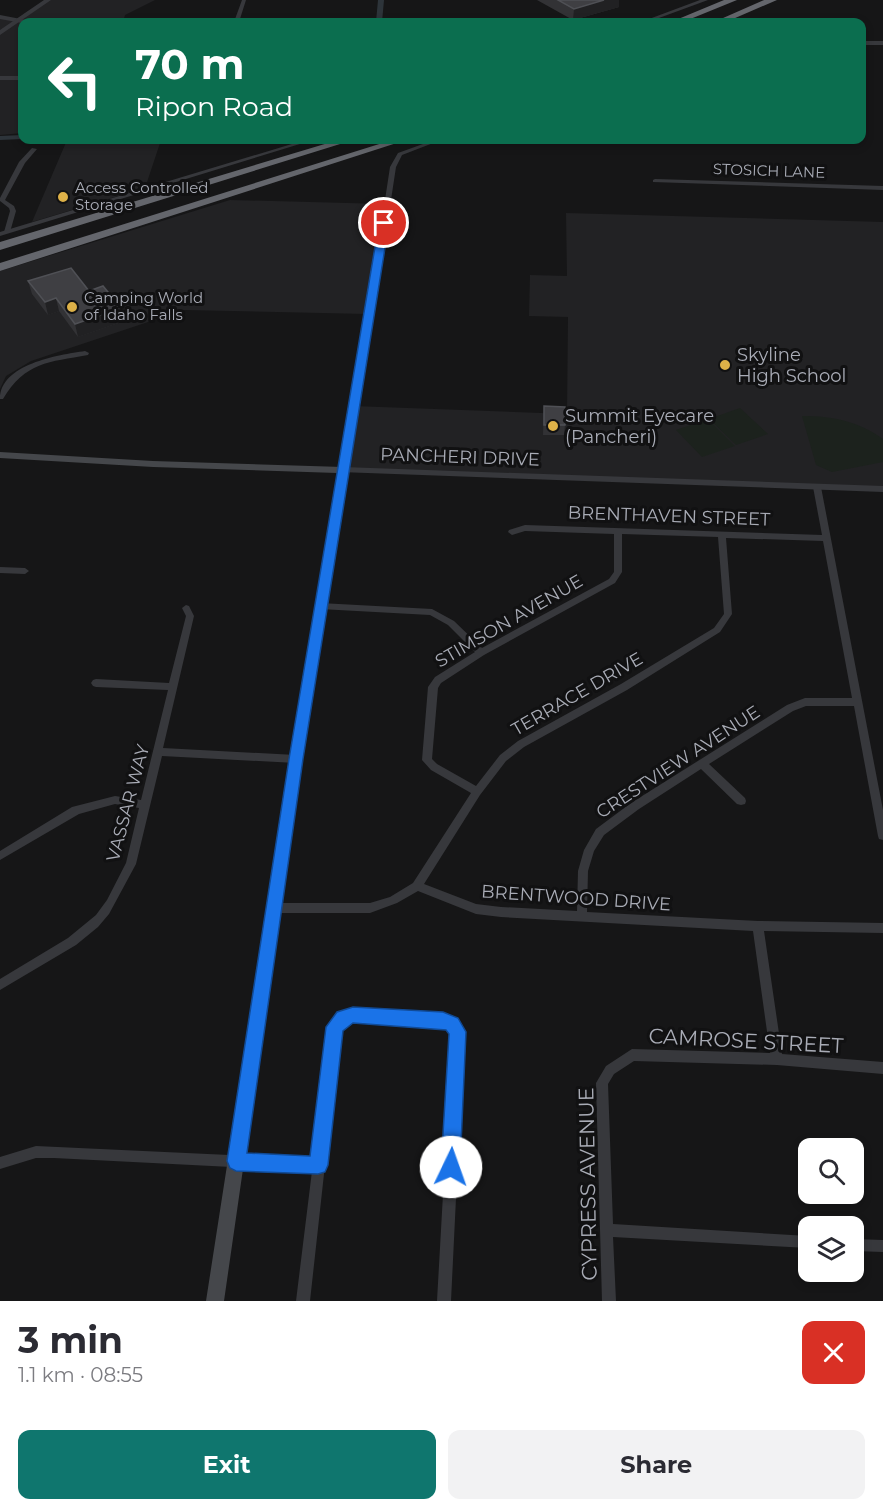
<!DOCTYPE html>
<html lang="en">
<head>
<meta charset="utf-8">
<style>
	body { margin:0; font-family:Montserrat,sans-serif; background:#f2f2f3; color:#2b2b33; height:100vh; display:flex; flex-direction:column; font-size:22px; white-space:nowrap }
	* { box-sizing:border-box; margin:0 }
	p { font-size:20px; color:#7c7c81 }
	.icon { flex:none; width:33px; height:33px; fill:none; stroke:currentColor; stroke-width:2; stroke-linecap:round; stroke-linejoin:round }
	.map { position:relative; height:1301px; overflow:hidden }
	.side { display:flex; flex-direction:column; background:#fff; flex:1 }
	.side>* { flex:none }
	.guide { position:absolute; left:18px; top:18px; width:848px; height:126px; border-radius:12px; box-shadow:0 3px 9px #0003; background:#0b6e4f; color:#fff; overflow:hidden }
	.buttons { position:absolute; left:798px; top:1138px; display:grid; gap:12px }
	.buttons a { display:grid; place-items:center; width:66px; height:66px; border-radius:12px; background:#fff; box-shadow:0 3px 9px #0003; font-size:30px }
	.pin { position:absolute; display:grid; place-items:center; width:51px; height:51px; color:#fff; margin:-26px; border:3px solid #fff; border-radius:50%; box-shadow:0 2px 6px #0007 }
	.me { position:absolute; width:66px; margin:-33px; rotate:3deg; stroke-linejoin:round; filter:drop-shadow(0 0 4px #0008) }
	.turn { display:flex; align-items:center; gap:21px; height:126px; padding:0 18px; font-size:27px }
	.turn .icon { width:78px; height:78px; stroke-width:2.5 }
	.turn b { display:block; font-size:42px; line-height:51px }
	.round { display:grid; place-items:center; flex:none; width:63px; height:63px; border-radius:12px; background:#f2f2f3 }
	.headline { display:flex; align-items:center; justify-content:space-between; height:102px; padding:0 18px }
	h1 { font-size:36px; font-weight:700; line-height:45px }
	.primary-button { display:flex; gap:12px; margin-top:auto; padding:12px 18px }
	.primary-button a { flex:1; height:69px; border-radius:12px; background:#0f766e; color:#fff; font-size:24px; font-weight:700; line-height:69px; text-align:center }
	.primary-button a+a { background:#f2f2f3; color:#2b2b33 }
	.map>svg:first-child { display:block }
</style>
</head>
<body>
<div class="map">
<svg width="883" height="1301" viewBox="0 0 883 1301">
	<rect width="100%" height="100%" fill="#161617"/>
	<!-- built -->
	<path fill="#222224" d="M 49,0 L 155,0 L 125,15 L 123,22 L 22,22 L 22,133 L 0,135 L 0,17 L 17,21 Z
		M 67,140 L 161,140 L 145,188 L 32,222 Z
		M 230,200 L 385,204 L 367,314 L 184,310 L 31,361 L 6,376 L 0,389 L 0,271 Z
		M 566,213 L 883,222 L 883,489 L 343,470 L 353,406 L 567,414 L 568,317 L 529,316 L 530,275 L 567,276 Z"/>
	<!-- green -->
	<path fill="#1c221d" d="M 740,408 L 768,434 L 736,445 L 709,419 Z
		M 802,416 C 832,416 858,421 883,439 L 883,462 L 832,472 L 816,465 Z
		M 708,419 L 735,446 L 702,457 L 676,430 Z"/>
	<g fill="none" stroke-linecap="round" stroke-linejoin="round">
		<!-- canal -->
		<path fill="#2d343a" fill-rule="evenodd" d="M 378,0 L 384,0 L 382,22 L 376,22 Z
			M 22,135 L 22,139 L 0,140 L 0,136 Z"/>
		<!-- minor -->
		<path fill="#37383c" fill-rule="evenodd" d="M 242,0 L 246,0 L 239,22 L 234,22 Z
			M 0,15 L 26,20 L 29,22 L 22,23 L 0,19 Z
			M 861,41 L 883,41 L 883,45 L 861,45 Z
			M 0,76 L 22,76 L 22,80 L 0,80 Z
			M 434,140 L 441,140 L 402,155 L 396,167 L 379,279 L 347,470 L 346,472 L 340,472 L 339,470 L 373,279 L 390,167 L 398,153 Z
			M 32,148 L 37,149 L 25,163 L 5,200 L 14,206 L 16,211 L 10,232 L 5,233 L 4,232 L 10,211 L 9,208 L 0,201 L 0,198 L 19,162 Z
			M 655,179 L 883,186 L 883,190 L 653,182 L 653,180 Z
			M 85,351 L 89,353 L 88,355 C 49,362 25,362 3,399 L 0,399 C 0,364 58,355 85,351 Z
			M 817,484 L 821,487 L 883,810 L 883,840 L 879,839 L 878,836 L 854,706 L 806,706 L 793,711 L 709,764 L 745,798 L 746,801 L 745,804 L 741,805 L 737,804 L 701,769 L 639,809 L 604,835 L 594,851 L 588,871 L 587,912 L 758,921 L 883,923 L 883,933 L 764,931 L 782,1054 L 883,1062 L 883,1074 L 777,1065 L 634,1061 L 614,1074 L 608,1084 L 613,1224 L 808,1236 L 808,1248 L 613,1237 L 616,1301 L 602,1301 L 596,1083 L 606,1066 L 632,1049 L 770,1053 L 753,931 L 501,917 L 476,914 L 418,891 L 397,903 L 370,913 L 275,913 L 271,911 L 270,908 L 271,905 L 275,903 L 370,903 L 390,897 L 413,883 L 471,793 L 431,770 L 422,760 L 428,687 L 435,677 L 475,652 L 448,625 L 430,615 L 320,609 L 316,606 L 320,603 L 432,609 L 454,621 L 482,648 L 609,579 L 614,572 L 614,534 L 525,531 L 512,535 L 508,532 L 509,530 L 525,525 L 822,535 L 813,487 ZM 622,534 L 718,537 L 724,614 L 714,628 L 621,684 L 518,741 L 500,755 L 476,786 L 437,764 L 432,759 L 438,688 L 441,683 L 484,655 L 615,583 L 622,572 ZM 726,538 L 823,541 L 852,698 L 805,698 L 787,705 L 631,803 L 596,829 L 584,850 L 578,871 L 577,911 L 501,907 L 476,904 L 424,884 L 480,795 L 506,761 L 524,747 L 627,690 L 720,632 L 732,614 Z
			M 0,567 L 25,568 L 29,571 L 25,574 L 0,573 Z
			M 186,605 L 189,606 L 194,616 L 163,748 L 296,755 L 299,756 L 301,759 L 299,762 L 296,763 L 162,756 L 136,864 L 109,914 L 98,927 L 76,945 L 0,990 L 0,979 L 68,938 L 96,915 L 107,900 L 126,863 L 139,808 L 115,804 L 79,814 L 0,860 L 0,851 L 72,807 L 115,796 L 141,800 L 168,690 L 96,687 L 93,686 L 91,683 L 93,680 L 96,679 L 169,683 L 186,616 L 182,608 Z
			M 353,1010 L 443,1015 L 456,1020 L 464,1033 L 451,1301 L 437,1301 L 452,1034 L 448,1028 L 442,1025 L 353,1020 L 347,1022 L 340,1029 L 310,1301 L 296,1301 L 312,1171 L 54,1158 L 36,1158 L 0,1169 L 0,1157 L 36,1146 L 314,1159 L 329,1027 L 339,1014 Z
			M 854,1239 L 883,1240 L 883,1252 L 854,1251 Z"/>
		<!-- tertiary -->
		<path fill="#37383c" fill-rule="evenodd" d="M 44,0 L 51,0 L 0,35 L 0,30 Z
			M 700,0 L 708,0 L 648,22 L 641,22 Z
			M 305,140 L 313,140 L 0,236 L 0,232 Z
			M 343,467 L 883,486 L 883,492 L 340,472 L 338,470 L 340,468 Z"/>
		<!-- secondary -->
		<path fill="#45474b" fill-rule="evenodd" d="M 0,452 L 153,461 L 343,467 L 348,470 L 302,759 L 224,1301 L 206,1301 L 290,759 L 337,473 L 153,467 L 0,458 Z"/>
		<!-- motorway -->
		<path fill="#64666c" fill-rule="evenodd" d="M 724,0 L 737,0 L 683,22 L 671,22 Z
			M 764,0 L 777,0 L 726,22 L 714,22 Z
			M 338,140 L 353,140 L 0,250 L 0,242 Z
			M 392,140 L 406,140 L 0,271 L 0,263 Z"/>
	</g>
	<!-- wall -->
	<path fill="#323235" d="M 537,0 L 619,0 L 619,7 L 573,20 Z
		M 28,281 L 124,321 L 78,337 L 59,311 L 48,315 L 32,294 Z
		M 544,406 L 565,425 L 564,435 L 543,435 Z"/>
	<!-- shaded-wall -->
	<path fill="#212123" d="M 604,0 L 619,0 L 619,7 L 573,20 L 574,9 Z
		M 56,298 L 59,311 L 48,315 L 45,302 Z
		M 121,308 L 124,321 L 78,337 L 75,324 Z"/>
	<!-- building -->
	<path fill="#3f3f43" stroke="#4f5055" stroke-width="1.5" d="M 558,0 L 604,0 L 574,9 Z
		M 71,268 L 89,291 L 103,286 L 121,308 L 75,324 L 56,298 L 45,302 L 28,281 Z
		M 544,406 L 565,407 L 565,425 L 544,425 Z"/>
	<!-- route -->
	<path fill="#1a73e8" stroke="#114b97" stroke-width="1.5" d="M 384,220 L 389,223 L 303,759 L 247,1153 L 310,1156 L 326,1027 L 337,1012 L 353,1007 L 443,1012 L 458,1018 L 466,1032 L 460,1167 L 457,1173 L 451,1176 L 444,1173 L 441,1167 L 449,1034 L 446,1030 L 353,1023 L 343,1031 L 328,1165 L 325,1172 L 318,1174 L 236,1171 L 230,1168 L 227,1161 L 289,759 L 379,223 Z"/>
	<!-- markers -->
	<g fill="#ddb148" stroke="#111112" stroke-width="2">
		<circle cx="63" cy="197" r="6"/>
		<circle cx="72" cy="307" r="6"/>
		<circle cx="725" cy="365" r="6"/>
		<circle cx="553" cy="426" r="6"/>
	</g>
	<g text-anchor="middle" stroke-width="6" stroke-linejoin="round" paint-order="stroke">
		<!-- far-street labels -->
		<g font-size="15" fill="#a9acb6" stroke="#111112">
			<text transform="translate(769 171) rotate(2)" y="5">STOSICH LANE</text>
		</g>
		<!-- far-poi labels -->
		<g font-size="15" fill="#a9acb6" stroke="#111112" text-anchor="start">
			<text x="75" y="193">Access Controlled<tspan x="75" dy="17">Storage</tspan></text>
			<text x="84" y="303">Camping World<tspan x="84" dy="17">of Idaho Falls</tspan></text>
		</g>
		<!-- poi labels -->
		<g font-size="18" fill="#a9acb6" stroke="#111112" text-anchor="start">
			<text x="737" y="361">Skyline<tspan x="737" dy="21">High School</tspan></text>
			<text x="565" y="422">Summit Eyecare<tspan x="565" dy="21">(Pancheri)</tspan></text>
		</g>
		<!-- street labels -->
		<g font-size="18" fill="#a9acb6" stroke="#111112">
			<text transform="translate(460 457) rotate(2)" y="6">PANCHERI DRIVE</text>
			<text transform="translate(669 516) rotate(2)" y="6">BRENTHAVEN STREET</text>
			<text transform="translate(509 621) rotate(-30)" y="6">STIMSON AVENUE</text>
			<text transform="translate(577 694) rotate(-30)" y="6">TERRACE DRIVE</text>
			<text transform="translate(678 762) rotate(-33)" y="6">CRESTVIEW AVENUE</text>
			<text transform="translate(128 803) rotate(-75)" y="6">VASSAR WAY</text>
			<text transform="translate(576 898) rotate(4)" y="6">BRENTWOOD DRIVE</text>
		</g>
		<!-- near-street labels -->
		<g font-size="21" fill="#a9acb6" stroke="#111112">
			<text transform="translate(746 1041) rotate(3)" y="7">CAMROSE STREET</text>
			<text transform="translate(588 1184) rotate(-91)" y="7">CYPRESS AVENUE</text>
		</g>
	</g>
</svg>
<div class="buttons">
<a><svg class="icon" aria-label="search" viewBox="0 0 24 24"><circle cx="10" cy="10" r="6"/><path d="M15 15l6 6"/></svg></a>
<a><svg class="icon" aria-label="layers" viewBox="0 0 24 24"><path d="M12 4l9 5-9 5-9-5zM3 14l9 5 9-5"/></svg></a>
</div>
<div class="pin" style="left:384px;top:223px;background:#d93025"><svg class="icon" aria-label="arrive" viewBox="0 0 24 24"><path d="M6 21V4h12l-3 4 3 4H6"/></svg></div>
<svg class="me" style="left:451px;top:1167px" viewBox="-20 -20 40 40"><circle r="19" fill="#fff"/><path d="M0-13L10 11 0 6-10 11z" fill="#1a73e8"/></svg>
<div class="guide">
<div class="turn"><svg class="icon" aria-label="left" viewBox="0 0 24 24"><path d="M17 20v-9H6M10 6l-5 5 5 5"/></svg><div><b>70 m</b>Ripon Road</div></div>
</div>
</div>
<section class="side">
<div class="headline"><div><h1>3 min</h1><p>1.1 km · 08:55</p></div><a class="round" style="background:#d93025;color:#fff"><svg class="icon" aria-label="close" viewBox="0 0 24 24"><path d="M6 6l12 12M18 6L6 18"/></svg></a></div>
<div class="primary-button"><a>Exit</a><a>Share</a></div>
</section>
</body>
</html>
